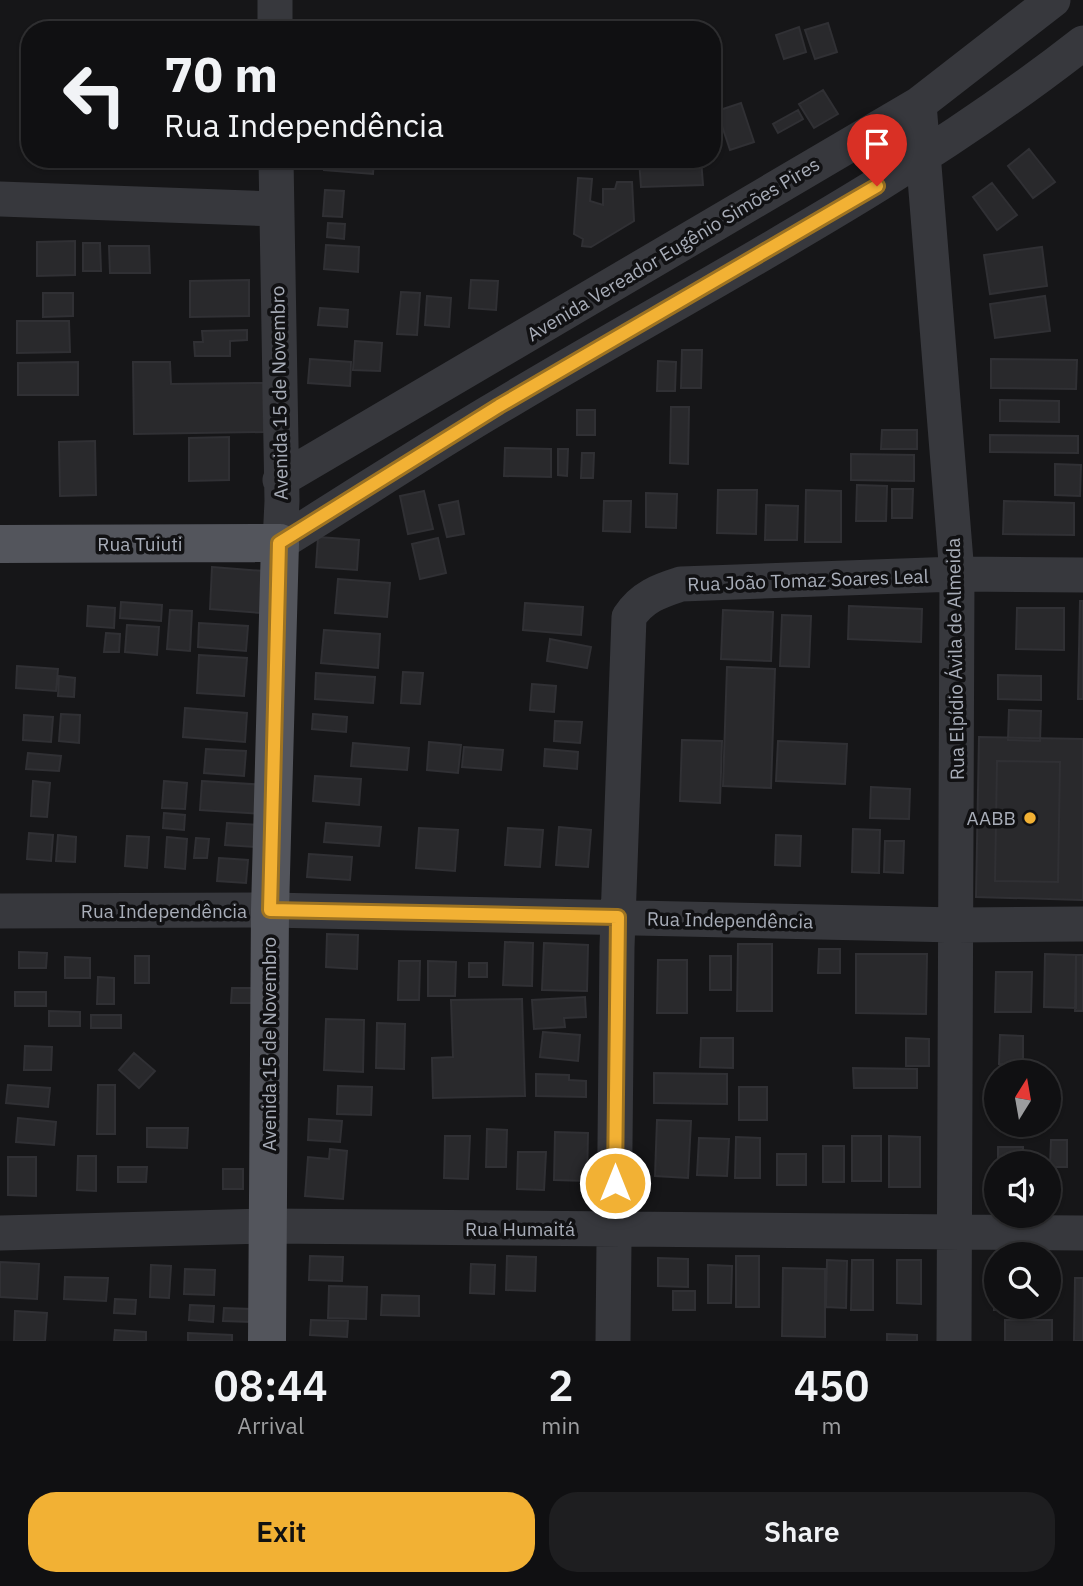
<!DOCTYPE html>
<html lang="en">
<head>
<meta charset="utf-8">
<style>
	body { margin:0; font-family:"IBM Plex Sans",sans-serif; background:#1e1e20; color:#f1f3f6; height:100vh; display:flex; flex-direction:column; font-size:26px; white-space:nowrap }
	* { box-sizing:border-box; margin:0 }
	p { font-size:23px; color:#9c9d9f }
	.icon { flex:none; width:38px; height:38px; fill:none; stroke:currentColor; stroke-width:2; stroke-linecap:round; stroke-linejoin:round }
	.map { position:relative; height:1341px; overflow:hidden }
	.drawer { display:flex; flex-direction:column; background:#101012; flex:1 }
	.drawer>* { flex:none }
	.top-card { position:absolute; left:21px; top:21px; width:700px; height:147px; border-radius:28px; box-shadow:0 2px 5px #0004,0 0 0 2px #303032; background:#101012; color:#f1f3f6; overflow:hidden }
	.needle { width:46px; rotate:11deg }
	.controls { position:absolute; left:984px; top:1060px; display:grid; gap:14px }
	.controls a { display:grid; place-items:center; width:77px; height:77px; border-radius:50%; background:#101012; box-shadow:0 2px 5px #0004,0 0 0 2px #303032; font-size:35px }
	.pin { position:absolute; display:grid; place-items:center; width:60px; height:60px; color:#fff; margin:-72px -30px; border-radius:50% 50% 50% 0; rotate:-45deg; box-shadow:0 0 7px #0007 }
	.pin .icon { rotate:45deg }
	.me { position:absolute; width:77px; margin:-38px; rotate:0deg; stroke-linejoin:round; filter:drop-shadow(0 0 5px #0008) }
	.turn { display:flex; align-items:center; gap:24px; height:147px; padding:0 28px; font-size:32px }
	.turn .icon { width:91px; height:91px; stroke-width:2.5 }
	.turn b { display:block; font-size:49px; line-height:60px }
	.eta { display:flex; justify-content:space-evenly; align-items:center; height:119px; text-align:center }
	.eta b { font-size:42px; font-weight:600; line-height:49px }
	.primary-button { display:flex; gap:14px; margin-top:auto; padding:14px 28px }
	.primary-button a { flex:1; height:80px; border-radius:28px; background:#f2b134; color:#111; font-size:28px; font-weight:600; line-height:80px; text-align:center }
	.primary-button a+a { background:#1e1e20; color:#f1f3f6 }
	.map>svg:first-child { display:block }
</style>
</head>
<body>
<div class="map">
<svg width="1083" height="1341" viewBox="0 0 1083 1341">
	<rect width="100%" height="100%" fill="#161618"/>
	<!-- building -->
	<path fill="#29292c" stroke="#303034" stroke-width="2" d="M 828,23 L 837,52 L 815,59 L 805,30 Z
		M 799,27 L 806,52 L 784,59 L 776,35 Z
		M 823,90 L 838,114 L 814,128 L 799,104 Z
		M 741,103 L 754,142 L 730,150 L 717,111 Z
		M 798,110 L 803,119 L 778,133 L 773,124 Z
		M 1029,149 L 1055,182 L 1033,198 L 1008,166 Z
		M 324,159 L 374,159 L 373,174 L 324,170 Z
		M 639,159 L 701,159 L 703,185 L 641,187 Z
		M 578,178 L 592,179 L 590,201 L 603,205 L 603,189 L 615,189 L 617,182 L 632,182 L 634,221 L 591,247 L 582,246 L 583,239 L 574,234 Z
		M 992,183 L 1017,215 L 997,230 L 973,197 Z
		M 325,190 L 344,191 L 342,217 L 323,216 Z
		M 328,223 L 345,224 L 344,239 L 327,237 Z
		M 75,241 L 75,275 L 37,276 L 37,242 Z
		M 83,243 L 100,243 L 101,271 L 83,271 Z
		M 326,245 L 359,247 L 358,272 L 324,269 Z
		M 109,246 L 149,246 L 150,273 L 110,273 Z
		M 1042,247 L 1047,286 L 990,294 L 984,255 Z
		M 249,280 L 249,316 L 190,317 L 190,281 Z
		M 471,280 L 498,281 L 496,310 L 469,308 Z
		M 401,292 L 420,293 L 417,335 L 397,334 Z
		M 43,293 L 73,293 L 73,316 L 43,317 Z
		M 427,296 L 451,298 L 449,327 L 425,325 Z
		M 1045,296 L 1050,331 L 995,338 L 990,304 Z
		M 320,308 L 348,310 L 347,327 L 318,325 Z
		M 17,321 L 69,321 L 70,352 L 17,353 Z
		M 247,330 L 247,340 L 230,341 L 230,356 L 195,356 L 194,342 L 203,342 L 202,331 Z
		M 355,341 L 382,343 L 380,371 L 353,370 Z
		M 682,350 L 702,350 L 701,388 L 681,388 Z
		M 310,359 L 351,362 L 350,386 L 308,383 Z
		M 991,359 L 1077,360 L 1076,389 L 991,388 Z
		M 658,361 L 676,362 L 675,391 L 657,391 Z
		M 78,362 L 78,395 L 18,395 L 18,363 Z
		M 133,362 L 170,362 L 171,384 L 263,383 L 264,432 L 134,434 Z
		M 1000,400 L 1059,401 L 1059,422 L 1000,421 Z
		M 671,407 L 689,407 L 688,464 L 670,463 Z
		M 577,410 L 595,410 L 595,435 L 577,435 Z
		M 882,430 L 917,430 L 917,449 L 881,449 Z
		M 990,435 L 1078,436 L 1078,453 L 990,452 Z
		M 229,437 L 229,480 L 189,481 L 189,438 Z
		M 95,441 L 96,495 L 60,496 L 59,442 Z
		M 505,448 L 551,449 L 551,477 L 504,476 Z
		M 558,449 L 568,449 L 567,476 L 558,475 Z
		M 582,453 L 594,453 L 593,478 L 581,478 Z
		M 851,454 L 914,455 L 914,481 L 851,480 Z
		M 1055,464 L 1081,465 L 1080,496 L 1055,495 Z
		M 857,485 L 887,486 L 886,521 L 856,521 Z
		M 892,489 L 913,489 L 912,518 L 892,518 Z
		M 718,490 L 757,490 L 756,534 L 717,533 Z
		M 806,490 L 841,491 L 841,542 L 805,542 Z
		M 424,491 L 433,529 L 408,534 L 400,496 Z
		M 646,493 L 677,494 L 676,528 L 646,527 Z
		M 458,501 L 464,534 L 447,537 L 439,505 Z
		M 604,501 L 631,501 L 630,532 L 603,531 Z
		M 1004,501 L 1074,503 L 1074,535 L 1003,534 Z
		M 766,505 L 798,506 L 797,540 L 765,540 Z
		M 318,537 L 359,540 L 357,570 L 316,567 Z
		M 438,538 L 446,573 L 420,579 L 412,544 Z
		M 212,567 L 264,571 L 261,613 L 210,609 Z
		M 338,579 L 390,583 L 387,617 L 335,613 Z
		M 1080,601 L 1083,601 L 1083,699 L 1078,699 Z
		M 121,602 L 162,605 L 161,621 L 120,618 Z
		M 525,603 L 583,607 L 581,635 L 523,630 Z
		M 88,606 L 115,608 L 114,628 L 87,626 Z
		M 849,606 L 922,609 L 921,642 L 848,639 Z
		M 1017,608 L 1064,608 L 1064,650 L 1016,649 Z
		M 170,610 L 192,611 L 190,651 L 167,649 Z
		M 723,610 L 773,612 L 771,661 L 721,659 Z
		M 782,615 L 811,616 L 809,667 L 780,666 Z
		M 199,623 L 248,626 L 246,651 L 198,647 Z
		M 127,625 L 159,627 L 157,655 L 125,652 Z
		M 324,630 L 380,634 L 378,668 L 321,663 Z
		M 106,633 L 120,634 L 119,652 L 104,652 Z
		M 550,639 L 591,647 L 587,668 L 547,661 Z
		M 199,655 L 247,658 L 244,696 L 197,693 Z
		M 17,666 L 58,669 L 56,691 L 16,688 Z
		M 727,667 L 775,669 L 771,788 L 723,786 Z
		M 403,672 L 423,673 L 420,704 L 401,703 Z
		M 316,673 L 375,677 L 373,703 L 315,699 Z
		M 998,675 L 1041,676 L 1041,700 L 998,699 Z
		M 59,676 L 75,678 L 74,697 L 58,696 Z
		M 532,684 L 556,686 L 554,712 L 530,710 Z
		M 185,708 L 247,713 L 245,742 L 183,737 Z
		M 1009,710 L 1041,711 L 1040,741 L 1008,740 Z
		M 61,714 L 80,715 L 79,743 L 59,741 Z
		M 313,714 L 347,717 L 346,732 L 312,729 Z
		M 24,715 L 53,717 L 51,742 L 23,740 Z
		M 555,721 L 582,722 L 580,743 L 554,741 Z
		M 979,737 L 1083,739 L 1083,900 L 976,897 Z
		M 682,740 L 722,741 L 720,803 L 680,801 Z
		M 778,741 L 847,744 L 845,784 L 776,781 Z
		M 429,742 L 461,745 L 458,773 L 427,770 Z
		M 353,743 L 409,748 L 407,770 L 351,766 Z
		M 464,747 L 503,750 L 501,770 L 462,767 Z
		M 206,749 L 246,751 L 244,776 L 204,773 Z
		M 545,749 L 578,752 L 577,769 L 544,766 Z
		M 28,753 L 61,756 L 59,771 L 26,769 Z
		M 997,761 L 1060,762 L 1058,882 L 995,881 Z
		M 315,776 L 361,779 L 359,805 L 313,801 Z
		M 33,781 L 50,783 L 47,817 L 31,816 Z
		M 164,781 L 187,783 L 185,809 L 162,808 Z
		M 202,781 L 266,785 L 263,814 L 200,810 Z
		M 871,787 L 910,789 L 909,819 L 870,818 Z
		M 164,813 L 185,815 L 184,830 L 163,828 Z
		M 227,823 L 258,825 L 257,847 L 225,845 Z
		M 326,823 L 381,827 L 379,846 L 324,842 Z
		M 559,827 L 591,830 L 588,867 L 556,865 Z
		M 419,828 L 458,830 L 455,871 L 416,868 Z
		M 508,828 L 543,830 L 540,867 L 505,865 Z
		M 853,829 L 880,830 L 879,873 L 852,872 Z
		M 29,833 L 53,835 L 51,861 L 27,859 Z
		M 58,835 L 76,837 L 75,862 L 56,861 Z
		M 776,835 L 801,836 L 800,866 L 775,865 Z
		M 127,836 L 149,837 L 147,868 L 125,866 Z
		M 167,837 L 187,839 L 185,869 L 165,867 Z
		M 196,838 L 209,839 L 207,858 L 194,858 Z
		M 885,841 L 904,841 L 903,873 L 884,872 Z
		M 309,854 L 352,857 L 350,880 L 307,877 Z
		M 219,858 L 248,860 L 246,883 L 217,881 Z
		M 327,934 L 358,935 L 357,969 L 326,967 Z
		M 505,942 L 533,943 L 532,986 L 503,985 Z
		M 544,943 L 588,945 L 587,991 L 542,990 Z
		M 738,944 L 772,944 L 772,1011 L 737,1011 Z
		M 819,949 L 840,949 L 840,973 L 818,973 Z
		M 19,952 L 47,953 L 46,968 L 19,968 Z
		M 856,954 L 927,954 L 926,1014 L 856,1013 Z
		M 1045,954 L 1076,955 L 1076,1008 L 1044,1007 Z
		M 1076,955 L 1083,955 L 1083,1011 L 1075,1011 Z
		M 135,956 L 149,956 L 149,983 L 135,983 Z
		M 710,956 L 731,956 L 731,990 L 710,990 Z
		M 65,957 L 90,958 L 90,978 L 65,978 Z
		M 658,960 L 687,960 L 687,1013 L 657,1013 Z
		M 399,961 L 420,961 L 419,1000 L 398,1000 Z
		M 428,961 L 456,962 L 455,996 L 428,996 Z
		M 469,963 L 487,963 L 487,977 L 469,977 Z
		M 996,972 L 1032,972 L 1031,1012 L 995,1012 Z
		M 98,977 L 114,978 L 114,1004 L 97,1004 Z
		M 232,988 L 254,988 L 254,1003 L 231,1003 Z
		M 15,992 L 46,992 L 46,1006 L 15,1006 Z
		M 585,997 L 586,1017 L 564,1018 L 565,1027 L 534,1029 L 532,1000 Z
		M 522,999 L 525,1096 L 433,1098 L 432,1058 L 453,1057 L 451,1000 Z
		M 49,1011 L 80,1012 L 80,1026 L 49,1026 Z
		M 91,1015 L 121,1015 L 121,1028 L 91,1028 Z
		M 326,1019 L 364,1020 L 363,1072 L 324,1070 Z
		M 377,1023 L 405,1024 L 404,1069 L 376,1068 Z
		M 543,1032 L 580,1035 L 578,1061 L 540,1057 Z
		M 1000,1035 L 1023,1036 L 1023,1065 L 999,1064 Z
		M 701,1038 L 733,1038 L 733,1068 L 700,1067 Z
		M 906,1038 L 929,1039 L 929,1066 L 906,1066 Z
		M 25,1046 L 52,1047 L 51,1070 L 24,1070 Z
		M 134,1053 L 155,1071 L 139,1088 L 119,1070 Z
		M 853,1068 L 917,1069 L 917,1088 L 854,1088 Z
		M 654,1073 L 727,1074 L 727,1104 L 654,1103 Z
		M 536,1074 L 569,1075 L 569,1080 L 586,1081 L 586,1097 L 536,1096 Z
		M 992,1074 L 996,1074 L 996,1122 L 992,1122 Z
		M 8,1085 L 50,1088 L 48,1107 L 6,1103 Z
		M 98,1085 L 115,1085 L 115,1134 L 97,1134 Z
		M 338,1086 L 372,1087 L 371,1115 L 337,1114 Z
		M 739,1087 L 767,1087 L 767,1120 L 739,1120 Z
		M 18,1118 L 56,1122 L 54,1145 L 16,1142 Z
		M 309,1119 L 342,1121 L 340,1142 L 308,1140 Z
		M 657,1120 L 691,1121 L 688,1178 L 655,1176 Z
		M 147,1128 L 188,1128 L 187,1148 L 147,1147 Z
		M 487,1129 L 507,1130 L 506,1167 L 486,1167 Z
		M 555,1132 L 588,1133 L 587,1181 L 554,1180 Z
		M 445,1136 L 470,1136 L 468,1179 L 444,1178 Z
		M 852,1136 L 881,1136 L 881,1181 L 852,1181 Z
		M 889,1136 L 920,1137 L 920,1187 L 889,1187 Z
		M 736,1137 L 760,1138 L 760,1178 L 735,1178 Z
		M 699,1138 L 729,1139 L 727,1176 L 697,1175 Z
		M 1051,1140 L 1067,1140 L 1067,1167 L 1050,1167 Z
		M 823,1146 L 844,1146 L 844,1182 L 823,1182 Z
		M 998,1147 L 1023,1147 L 1023,1164 L 998,1164 Z
		M 330,1149 L 347,1151 L 343,1199 L 305,1196 L 308,1157 L 329,1159 Z
		M 518,1152 L 546,1152 L 544,1190 L 517,1189 Z
		M 777,1154 L 806,1154 L 806,1185 L 777,1185 Z
		M 78,1156 L 96,1156 L 96,1191 L 77,1190 Z
		M 8,1157 L 36,1157 L 36,1196 L 8,1195 Z
		M 118,1167 L 147,1167 L 146,1182 L 118,1182 Z
		M 223,1169 L 243,1169 L 243,1189 L 223,1189 Z
		M 310,1256 L 343,1257 L 342,1281 L 309,1280 Z
		M 507,1256 L 536,1257 L 535,1291 L 506,1290 Z
		M 736,1256 L 759,1256 L 759,1307 L 736,1307 Z
		M 658,1258 L 688,1259 L 688,1287 L 658,1286 Z
		M 827,1260 L 847,1261 L 846,1308 L 826,1307 Z
		M 852,1260 L 873,1260 L 873,1310 L 851,1310 Z
		M 897,1260 L 921,1260 L 921,1304 L 897,1303 Z
		M 0,1262 L 39,1264 L 37,1299 L 0,1297 Z
		M 471,1264 L 495,1265 L 494,1294 L 470,1293 Z
		M 151,1265 L 171,1266 L 169,1298 L 150,1297 Z
		M 708,1265 L 732,1266 L 731,1303 L 708,1303 Z
		M 783,1268 L 825,1269 L 825,1337 L 782,1336 Z
		M 185,1269 L 215,1270 L 214,1295 L 184,1294 Z
		M 994,1275 L 996,1307 L 1024,1307 L 1024,1310 L 994,1310 Z
		M 65,1277 L 108,1278 L 106,1301 L 64,1299 Z
		M 1075,1278 L 1083,1278 L 1083,1341 L 1074,1341 Z
		M 329,1286 L 367,1287 L 366,1319 L 328,1318 Z
		M 673,1291 L 695,1291 L 695,1310 L 673,1310 Z
		M 382,1295 L 419,1296 L 419,1316 L 381,1315 Z
		M 115,1299 L 136,1300 L 135,1314 L 114,1313 Z
		M 190,1305 L 214,1306 L 213,1322 L 189,1320 Z
		M 224,1308 L 252,1309 L 251,1322 L 223,1321 Z
		M 15,1311 L 47,1313 L 45,1341 L 14,1341 Z
		M 311,1320 L 348,1321 L 347,1337 L 310,1335 Z
		M 1005,1320 L 1052,1320 L 1052,1341 L 1005,1341 Z
		M 115,1330 L 146,1332 L 146,1341 L 114,1341 Z
		M 188,1333 L 232,1335 L 232,1341 L 188,1341 Z
		M 887,1334 L 917,1335 L 917,1341 L 887,1341 Z"/>
	<g fill="none" stroke-linecap="round" stroke-linejoin="round">
		<!-- minor -->
		<path stroke="#37383d" stroke-width="35" d="M 275,0 L 275,30
			M 919,104 L 957,574 L 954,1341
			M 276,159 L 282,501 L 280,543
			M 0,199 L 276,209
			M 280,480 L 919,104 L 1053,0
			M 280,543 C 353,498 425,450 500,406 C 696,288 902,185 1083,43
			M 0,911 L 270,910 L 957,925 L 1083,924
			M 0,1233 L 268,1226 L 1083,1233
			M 613,1341 L 617,947 L 629,617 C 642,597 659,591 681,584 L 957,574 L 1083,575"/>
		<!-- major -->
		<path stroke="#53555c" stroke-width="38" d="M 0,544 L 280,543 L 270,910 L 267,1341"/>
	</g>
	<g fill="none" stroke-linecap="round" stroke-linejoin="round">
		<!-- route casing -->
		<g stroke="#9d7322" stroke-width="18">
			<path id="route" d="M 615,1183 L 618,917 L 270,910 L 279,543 L 499,406 L 877,186"/>
		</g>
		<!-- route -->
		<use href="#route" stroke="#f2b134" stroke-width="12"/>
	</g>
	<!-- markers -->
	<circle fill="#f2b134" stroke="#111113" stroke-width="2.5" cx="1030" cy="818" r="7"/>
	<g text-anchor="middle" stroke-width="7" stroke-linejoin="round" paint-order="stroke">
		<!-- street labels -->
		<g font-size="19" fill="#a8adb8" stroke="#111113">
			<text transform="translate(673 249) rotate(-31)" y="7">Avenida Vereador Eugênio Simões Pires</text>
			<text transform="translate(279 393) rotate(-91)" y="7">Avenida 15 de Novembro</text>
			<text x="140" y="551">Rua Tuiuti</text>
			<text transform="translate(808 580) rotate(-2)" y="7">Rua João Tomaz Soares Leal</text>
			<text transform="translate(955 659) rotate(-91)" y="7">Rua Elpídio Ávila de Almeida</text>
			<text x="164" y="918">Rua Independência</text>
			<text transform="translate(730 920) rotate(1)" y="7">Rua Independência</text>
			<text transform="translate(269 1044) rotate(-90)" y="7">Avenida 15 de Novembro</text>
			<text x="520" y="1236">Rua Humaitá</text>
		</g>
		<!-- poi labels -->
		<g font-size="19" fill="#a8adb8" stroke="#111113" text-anchor="end">
			<text x="1016" y="825">AABB</text>
		</g>
	</g>
</svg>
<div class="controls">
<a><svg class="needle" viewBox="-14 -14 28 28"><path d="M0-13l5 13h-10z" fill="#e53935"/><path d="M0 13l5-13h-10z" fill="#9c9d9f"/></svg></a>
<a><svg class="icon" aria-label="sound" viewBox="0 0 24 24"><path d="M4 9h4l5-4v14l-5-4H4zM17 9q2 3 0 6"/></svg></a>
<a><svg class="icon" aria-label="search" viewBox="0 0 24 24"><circle cx="10" cy="10" r="6"/><path d="M15 15l6 6"/></svg></a>
</div>
<div class="pin" style="left:877px;top:186px;background:#d93025"><svg class="icon" aria-label="arrive" viewBox="0 0 24 24"><path d="M6 21V4h12l-3 4 3 4H6"/></svg></div>
<svg class="me" style="left:615px;top:1183px" viewBox="-20 -20 40 40"><circle r="17" fill="#f2b134" stroke="#fff" stroke-width="3"/><path d="M0-11L8 9 0 5-8 9z" fill="#fff"/></svg>
<div class="top-card">
<div class="turn"><svg class="icon" aria-label="left" viewBox="0 0 24 24"><path d="M17 20v-9H6M10 6l-5 5 5 5"/></svg><div><b>70 m</b>Rua Independência</div></div>
</div>
</div>
<section class="drawer">
<div class="eta">
<div><b>08:44</b><p>Arrival</p></div>
<div><b>2</b><p>min</p></div>
<div><b>450</b><p>m</p></div>
</div>
<div class="primary-button"><a>Exit</a><a>Share</a></div>
</section>
</body>
</html>
